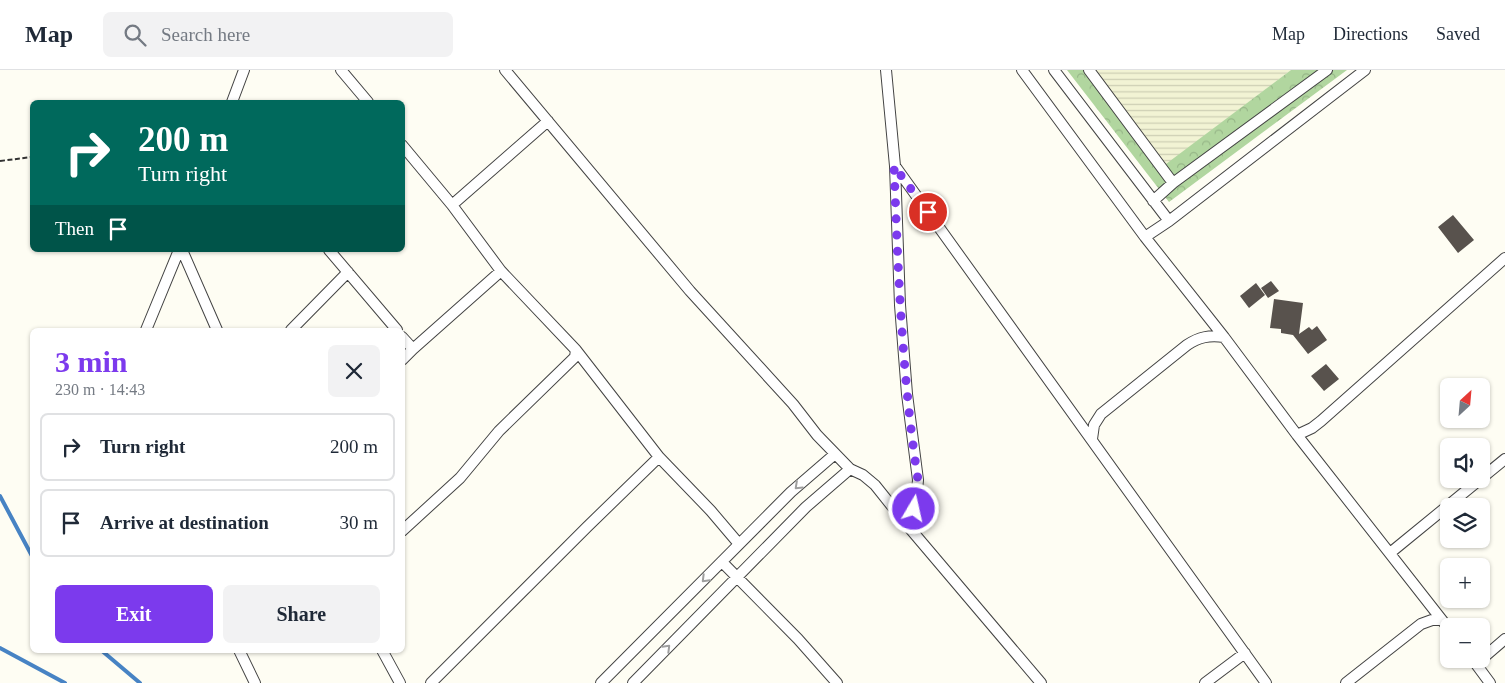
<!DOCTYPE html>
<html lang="en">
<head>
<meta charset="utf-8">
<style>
	body { margin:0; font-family:Georgia,serif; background:#f2f2f3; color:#1f2937; height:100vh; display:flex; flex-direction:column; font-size:19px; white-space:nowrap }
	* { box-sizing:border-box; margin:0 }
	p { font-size:16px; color:#747a83 }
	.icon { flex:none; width:28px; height:28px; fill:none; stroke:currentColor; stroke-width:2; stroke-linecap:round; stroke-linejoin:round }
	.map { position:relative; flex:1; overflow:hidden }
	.details { position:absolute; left:30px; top:258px; width:375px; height:325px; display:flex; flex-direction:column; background:#fff; border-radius:8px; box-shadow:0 1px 4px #0004 }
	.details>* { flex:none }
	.banner { position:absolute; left:30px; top:30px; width:375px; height:152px; border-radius:8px; box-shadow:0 1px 4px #0004; background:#00695c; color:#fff; overflow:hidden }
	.needle { width:32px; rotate:26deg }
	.controls { position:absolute; left:1440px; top:308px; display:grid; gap:10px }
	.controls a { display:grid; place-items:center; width:50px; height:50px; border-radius:8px; background:#fff; box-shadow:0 1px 4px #0004; font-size:25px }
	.pin { position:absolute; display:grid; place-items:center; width:42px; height:42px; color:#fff; margin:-21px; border:2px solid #fff; border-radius:50%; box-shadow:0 1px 5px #0007 }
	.me { position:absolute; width:55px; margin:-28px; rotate:9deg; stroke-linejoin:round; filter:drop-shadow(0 0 4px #0008) }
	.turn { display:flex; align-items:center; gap:18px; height:105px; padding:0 25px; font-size:22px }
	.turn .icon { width:65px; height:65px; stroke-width:2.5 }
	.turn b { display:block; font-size:35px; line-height:42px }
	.then { display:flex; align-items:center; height:48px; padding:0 25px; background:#0003; gap:10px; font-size:19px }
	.round { display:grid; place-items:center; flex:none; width:52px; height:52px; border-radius:8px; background:#f2f2f3 }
	.head { display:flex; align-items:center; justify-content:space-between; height:85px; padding:0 25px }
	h1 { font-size:30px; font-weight:600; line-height:38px; color:#7c3aed }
	.primary-button { display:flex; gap:10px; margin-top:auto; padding:10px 25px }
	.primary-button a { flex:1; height:58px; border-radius:8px; background:#7c3aed; color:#fff; font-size:20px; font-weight:600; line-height:58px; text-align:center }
	.primary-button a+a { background:#f2f2f3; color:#1f2937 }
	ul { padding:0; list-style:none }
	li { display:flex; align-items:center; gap:15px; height:68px; margin:0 10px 8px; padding:0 15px; border:2px solid #e0e1e3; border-radius:8px }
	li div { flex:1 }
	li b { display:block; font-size:19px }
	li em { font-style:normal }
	header { display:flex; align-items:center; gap:30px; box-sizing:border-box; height:70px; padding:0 25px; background:#fff; border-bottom:1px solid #e0e1e3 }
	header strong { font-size:24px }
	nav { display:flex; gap:28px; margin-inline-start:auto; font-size:18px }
	.search { width:350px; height:45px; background:#f2f2f3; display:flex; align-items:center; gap:12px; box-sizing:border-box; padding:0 18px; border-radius:8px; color:#747a83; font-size:19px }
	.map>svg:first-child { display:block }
</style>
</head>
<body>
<header>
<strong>Map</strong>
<div class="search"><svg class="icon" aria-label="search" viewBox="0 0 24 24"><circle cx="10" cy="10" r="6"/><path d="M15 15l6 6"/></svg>Search here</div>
<nav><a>Map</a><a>Directions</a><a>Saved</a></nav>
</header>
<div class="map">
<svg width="1505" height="613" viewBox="0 0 1505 613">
	<defs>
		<pattern id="farmland-rules" width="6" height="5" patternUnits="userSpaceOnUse" patternTransform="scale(1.25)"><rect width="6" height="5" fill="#f2f3d4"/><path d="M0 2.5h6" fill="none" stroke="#cecfb5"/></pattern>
		<pattern id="forest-crowns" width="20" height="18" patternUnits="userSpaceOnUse" patternTransform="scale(1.25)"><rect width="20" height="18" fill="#b1d69f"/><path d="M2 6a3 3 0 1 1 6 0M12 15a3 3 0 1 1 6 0" fill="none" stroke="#97b788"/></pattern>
	</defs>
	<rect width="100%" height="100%" fill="#fefdf3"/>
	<!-- farmland -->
	<path fill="url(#farmland-rules)" d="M 1089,0 L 1291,0 L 1162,98 Z"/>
	<!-- forest -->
	<path fill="url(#forest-crowns)" d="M 1067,0 L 1089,0 L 1162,97 L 1291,0 L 1347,0 L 1169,132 Z"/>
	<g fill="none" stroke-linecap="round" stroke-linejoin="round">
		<!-- stream -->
		<path stroke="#4783c4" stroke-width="4" d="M 0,426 L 32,486
			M 0,578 L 65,613
			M 101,580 L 140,613"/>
	</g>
	<!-- building -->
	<path fill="#58524d" d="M 1453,145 L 1474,170 L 1458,183 L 1438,157 Z
		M 1271,211 L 1279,221 L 1268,228 L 1261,218 Z
		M 1256,213 L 1265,225 L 1249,238 L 1240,226 Z
		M 1274,229 L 1303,233 L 1299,264 L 1309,257 L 1312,260 L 1317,256 L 1327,270 L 1308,284 L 1293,265 L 1281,263 L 1281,259 L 1270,258 Z
		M 1326,294 L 1339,309 L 1324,321 L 1311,306 Z"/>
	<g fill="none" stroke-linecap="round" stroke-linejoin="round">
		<!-- street casing -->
		<g stroke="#434343" stroke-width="12">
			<path id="street" d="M 341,0 L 368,32
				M 505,0 L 690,221 L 793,334 L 817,365 L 850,399 L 863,405 L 875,415 L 907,455 L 1041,613
				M 886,0 L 895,96 L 900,235 L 907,324 L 918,410 L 916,431 L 907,455
				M 1022,0 L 1145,167 L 1224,267 L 1297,365 L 1449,559
				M 1054,0 L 1169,151
				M 1089,0 L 1173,113 L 1327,0
				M 232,32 L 244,0
				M 548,51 L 452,135 L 501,201 L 576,280 L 659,387
				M 402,75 L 452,135
				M 895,96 L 1266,613
				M 1153,131 L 1173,113
				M 1145,167 L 1169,151 L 1365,0
				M 182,180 L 217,260
				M 329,180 L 397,260
				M 146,260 L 179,180
				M 291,260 L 348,202
				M 402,267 L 413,279 L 501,201
				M 402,290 L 413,279
				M 1297,365 L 1312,358 L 1321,351 L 1505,188
				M 1092,369 L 1094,355 L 1101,344 L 1187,275 C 1199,267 1209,265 1224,267
				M 402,461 L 460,408 L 499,361 L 575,287 L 576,280
				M 1390,483 L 1505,389
				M 722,492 L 798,569 L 837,613
				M 239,580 L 255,613
				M 382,580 L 400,613
				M 1473,590 L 1490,613
				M 1476,594 L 1505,569
				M 431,613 L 587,457 L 659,387 L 711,441 L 739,474
				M 601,613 L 791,422 L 835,384
				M 633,613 L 806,437 L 850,399
				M 1205,613 L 1245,583
				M 1346,613 L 1421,554 L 1432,550 L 1442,550"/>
		</g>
		<!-- path -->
		<path stroke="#323232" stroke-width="2" stroke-dasharray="5 2.5" stroke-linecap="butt" d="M 0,91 L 32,87"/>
		<!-- street -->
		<use href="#street" stroke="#fff" stroke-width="10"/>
	</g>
	<!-- one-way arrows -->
	<defs><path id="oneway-chevron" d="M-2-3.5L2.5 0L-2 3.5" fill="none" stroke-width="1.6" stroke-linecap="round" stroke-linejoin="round" transform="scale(1.25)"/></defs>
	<g stroke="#9f9f9f">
		<use href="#oneway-chevron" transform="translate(798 416) rotate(137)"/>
		<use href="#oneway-chevron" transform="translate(705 509) rotate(135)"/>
		<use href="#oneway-chevron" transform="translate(667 578) rotate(-45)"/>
	</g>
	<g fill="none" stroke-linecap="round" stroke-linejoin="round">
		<!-- route -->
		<path stroke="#7c3aed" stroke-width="9" stroke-dasharray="0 16.2" d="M 914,439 L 918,420 L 918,410 C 902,306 898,201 894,96 L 928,142"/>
	</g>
</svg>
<div class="controls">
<a><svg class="needle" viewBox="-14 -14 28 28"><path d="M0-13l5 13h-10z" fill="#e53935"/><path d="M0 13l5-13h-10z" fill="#747a83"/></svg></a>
<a><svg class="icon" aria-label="sound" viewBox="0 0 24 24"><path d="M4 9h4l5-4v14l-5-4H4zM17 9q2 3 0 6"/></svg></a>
<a><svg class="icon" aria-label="layers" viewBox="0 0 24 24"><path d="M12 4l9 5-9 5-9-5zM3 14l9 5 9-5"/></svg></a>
<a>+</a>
<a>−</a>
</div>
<div class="pin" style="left:928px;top:142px;background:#d93025"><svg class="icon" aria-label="arrive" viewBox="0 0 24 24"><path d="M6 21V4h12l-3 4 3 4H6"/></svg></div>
<svg class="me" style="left:914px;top:439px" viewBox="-20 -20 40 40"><circle r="17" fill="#7c3aed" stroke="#fff" stroke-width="3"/><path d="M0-11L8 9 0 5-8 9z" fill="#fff"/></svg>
<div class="banner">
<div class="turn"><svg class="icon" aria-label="right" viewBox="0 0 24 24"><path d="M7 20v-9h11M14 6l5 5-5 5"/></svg><div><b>200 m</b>Turn right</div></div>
<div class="then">Then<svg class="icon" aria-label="arrive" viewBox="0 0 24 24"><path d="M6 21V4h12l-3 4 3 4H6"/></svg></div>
</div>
<section class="details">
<div class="head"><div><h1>3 min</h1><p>230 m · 14:43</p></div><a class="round"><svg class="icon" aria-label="close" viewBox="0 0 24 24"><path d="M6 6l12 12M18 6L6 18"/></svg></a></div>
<ul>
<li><svg class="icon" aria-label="right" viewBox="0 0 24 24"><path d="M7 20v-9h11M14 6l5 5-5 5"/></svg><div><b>Turn right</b></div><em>200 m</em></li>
<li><svg class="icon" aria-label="arrive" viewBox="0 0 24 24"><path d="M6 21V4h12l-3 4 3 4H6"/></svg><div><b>Arrive at destination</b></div><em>30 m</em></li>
</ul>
<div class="primary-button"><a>Exit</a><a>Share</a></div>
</section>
</div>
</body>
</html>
